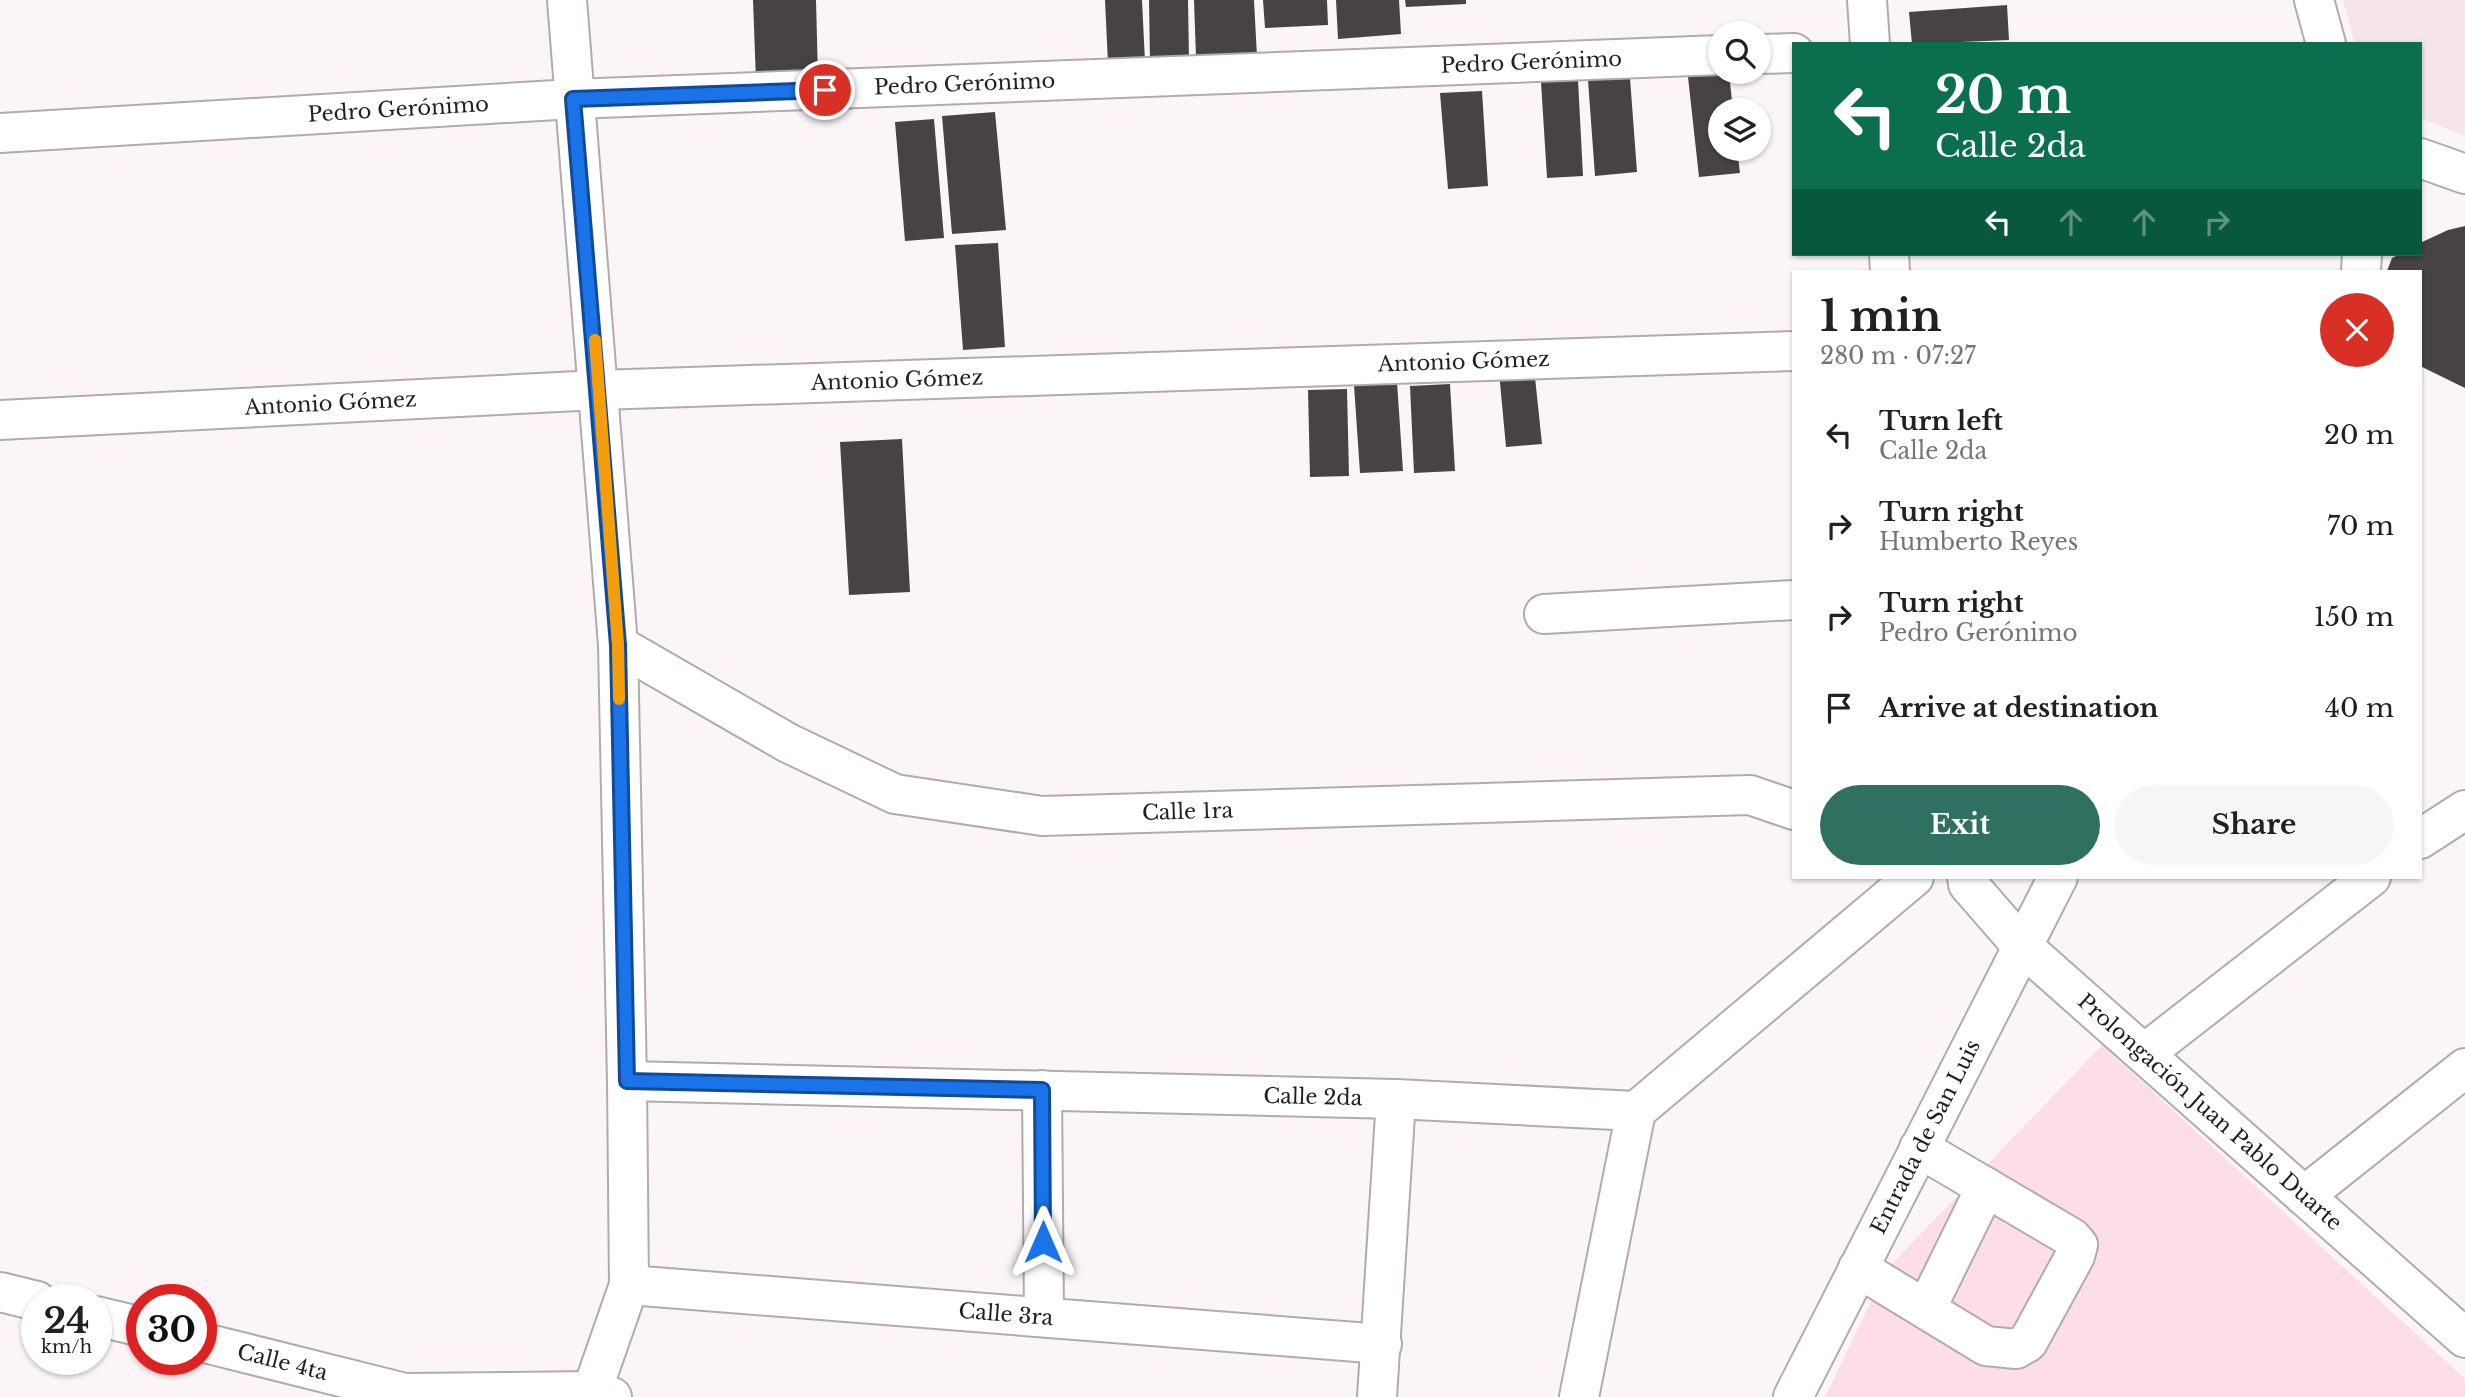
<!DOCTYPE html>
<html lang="en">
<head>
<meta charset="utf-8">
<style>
	body { margin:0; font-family:"Libre Baskerville",serif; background:#f6f6f6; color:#202124; height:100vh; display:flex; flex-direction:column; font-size:26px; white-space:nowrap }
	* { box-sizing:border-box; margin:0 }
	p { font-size:23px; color:#757577 }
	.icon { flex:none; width:38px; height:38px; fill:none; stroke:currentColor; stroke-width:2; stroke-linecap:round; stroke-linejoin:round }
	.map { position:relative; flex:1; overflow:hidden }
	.panel { position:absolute; left:1792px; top:270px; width:630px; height:609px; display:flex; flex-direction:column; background:#fff; border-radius:0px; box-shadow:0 2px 5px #0004 }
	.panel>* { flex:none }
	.banner { position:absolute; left:1792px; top:42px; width:630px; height:214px; border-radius:0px; box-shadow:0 2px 5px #0004; background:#0b6e4f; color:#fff; overflow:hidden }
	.tools { position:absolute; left:1708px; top:21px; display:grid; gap:14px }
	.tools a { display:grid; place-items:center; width:63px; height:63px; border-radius:50%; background:#fff; box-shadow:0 2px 5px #0004; font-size:35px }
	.speed { position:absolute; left:21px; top:1284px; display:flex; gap:14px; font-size:35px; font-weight:700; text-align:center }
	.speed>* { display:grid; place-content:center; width:91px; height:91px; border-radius:50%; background:#fff; box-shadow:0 2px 5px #0004; line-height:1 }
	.speed small { font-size:18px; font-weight:400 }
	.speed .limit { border:10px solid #d22; background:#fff; color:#111 }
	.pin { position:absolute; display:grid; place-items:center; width:60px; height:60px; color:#fff; margin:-30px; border:4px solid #fff; border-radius:50%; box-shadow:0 2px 7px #0007 }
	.me { position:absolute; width:77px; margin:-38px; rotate:0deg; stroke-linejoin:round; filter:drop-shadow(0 0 5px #0008) }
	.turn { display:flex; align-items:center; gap:24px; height:147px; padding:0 28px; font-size:32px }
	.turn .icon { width:91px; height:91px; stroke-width:2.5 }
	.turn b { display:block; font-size:49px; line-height:60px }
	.lanes { display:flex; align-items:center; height:66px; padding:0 28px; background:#0003; justify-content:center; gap:35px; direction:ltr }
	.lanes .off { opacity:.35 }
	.round { display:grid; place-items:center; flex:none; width:74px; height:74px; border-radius:37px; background:#f6f6f6 }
	.summary { display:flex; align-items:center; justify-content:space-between; height:119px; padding:0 28px }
	h1 { font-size:42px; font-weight:700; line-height:52px }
	.cta { display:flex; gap:14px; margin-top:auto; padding:14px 28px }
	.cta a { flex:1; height:80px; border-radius:42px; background:#2f7060; color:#fff; font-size:28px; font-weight:700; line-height:80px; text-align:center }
	.cta a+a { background:#f6f6f6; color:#202124 }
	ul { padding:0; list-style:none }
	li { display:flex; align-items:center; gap:21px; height:91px; padding:0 28px }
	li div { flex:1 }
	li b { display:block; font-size:26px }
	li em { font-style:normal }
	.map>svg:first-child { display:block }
</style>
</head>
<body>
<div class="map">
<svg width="2465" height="1397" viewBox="0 0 2465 1397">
	<rect width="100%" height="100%" fill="#fcf5f8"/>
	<!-- built -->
	<path fill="#f5e5ea" d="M 2343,0 L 2465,0 L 2465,136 L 2420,118 L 2420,44 L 2355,44 Z"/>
	<!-- green -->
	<path fill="#fddde8" d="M 2102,1045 L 2465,1379 L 2465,1397 L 1825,1397 L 1886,1270 Z"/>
	<!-- building -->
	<path fill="#474244" d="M 753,0 L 816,0 L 818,78 L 756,81 Z
		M 1105,0 L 1142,0 L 1145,62 L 1108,64 Z
		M 1149,0 L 1188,0 L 1189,60 L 1150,60 Z
		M 1194,0 L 1254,0 L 1257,57 L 1196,58 Z
		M 1263,0 L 1327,0 L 1328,25 L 1265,28 Z
		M 1336,0 L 1399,0 L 1401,34 L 1338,39 Z
		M 1405,0 L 1466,0 L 1466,4 L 1406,7 Z
		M 2007,5 L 2009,40 L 1912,44 L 1909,12 Z
		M 1729,73 L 1733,110 L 1720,110 L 1720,149 L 1737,149 L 1740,173 L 1699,177 L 1688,77 Z
		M 1630,78 L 1637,172 L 1595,176 L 1588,80 Z
		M 1578,80 L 1583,176 L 1547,178 L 1541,82 Z
		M 1482,91 L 1488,186 L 1448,189 L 1440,93 Z
		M 995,112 L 1006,230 L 952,234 L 942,116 Z
		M 934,119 L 944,238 L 905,241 L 895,122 Z
		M 2465,226 L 2465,388 L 2420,366 L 2420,271 L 2387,271 L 2392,258 L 2400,254 L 2420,254 L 2420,243 L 2448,230 Z
		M 998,243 L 1005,347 L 963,350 L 955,245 Z
		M 1534,368 L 1542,444 L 1506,447 L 1499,372 Z
		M 1397,382 L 1403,471 L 1360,473 L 1354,385 Z
		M 1450,384 L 1455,471 L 1414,473 L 1410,386 Z
		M 1347,389 L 1349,476 L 1310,477 L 1308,390 Z
		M 902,439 L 910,592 L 849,595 L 840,442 Z"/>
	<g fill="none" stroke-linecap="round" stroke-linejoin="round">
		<!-- minor casing -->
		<g stroke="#b2abae" stroke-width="42">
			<g id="minor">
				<path d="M 567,0 L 618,645 L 627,1081 L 629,1285 L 592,1391"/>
				<path d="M 1867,0 L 1870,44"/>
				<path d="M 2314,0 L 2326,44"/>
				<path d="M 1759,54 L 1794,53"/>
				<path id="s1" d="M 0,133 L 573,99 L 1720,55"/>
				<path d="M 2420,158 L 2465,174"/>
				<path d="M 1889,254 L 1890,271"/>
				<path d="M 2361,271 L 2362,254"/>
				<path id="s2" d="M 0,420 L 599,390 L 1794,351"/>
				<path d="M 1544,614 L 1794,600"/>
				<path id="s3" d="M 618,645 L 788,743 L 895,794 L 1042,816 L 1750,795 L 1794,810"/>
				<path d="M 2420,839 L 2465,810"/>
				<path id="s4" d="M 1967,877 L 1968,884 L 2021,945 L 2465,1338"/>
				<path d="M 2145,1053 L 2371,877"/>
				<path id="s5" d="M 627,1081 L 1396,1099 L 1636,1111 L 1914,877"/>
				<path d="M 1042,1090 L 1044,1317"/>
				<path d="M 2304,1196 L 2465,1068"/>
				<path d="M 1858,1268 L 1986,1346 L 2016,1349 L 2028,1342 L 2075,1256 L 2078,1245 L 2072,1238 L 1919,1148"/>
				<path id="s6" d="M 629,1285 L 1382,1344"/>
				<path d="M 0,1292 L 37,1301"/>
				<path d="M 1926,1309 L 1986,1187"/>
				<path d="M 96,1316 L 142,1327"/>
				<path id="s7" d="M 201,1342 L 405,1393 L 592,1391 L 612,1397"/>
				<path d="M 1377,1397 L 1396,1099"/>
				<path d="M 1579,1397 L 1636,1111"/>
				<path id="s8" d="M 1793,1397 L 2058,877"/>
			</g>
		</g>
		<!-- minor -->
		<use href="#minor" stroke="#fff" stroke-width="38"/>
	</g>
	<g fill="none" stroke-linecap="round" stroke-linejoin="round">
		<!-- route casing -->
		<g stroke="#114b97" stroke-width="18">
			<path id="route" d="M 825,90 L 573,99 L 618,645 L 627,1081 L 1042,1090 L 1043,1242"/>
		</g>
		<!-- route -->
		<use href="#route" stroke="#1a73e8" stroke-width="12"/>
		<!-- slow -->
		<path stroke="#f59e0b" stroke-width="12" d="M 595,340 L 618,645 L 619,699"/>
	</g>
	<g text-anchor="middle" stroke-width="7" stroke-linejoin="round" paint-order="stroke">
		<!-- street labels -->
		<g font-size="21" fill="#221f20" stroke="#fff">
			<text dy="7" stroke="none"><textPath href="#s1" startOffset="1533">Pedro Gerónimo</textPath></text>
			<text dy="7" stroke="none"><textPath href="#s1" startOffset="966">Pedro Gerónimo</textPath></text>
			<text dy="7" stroke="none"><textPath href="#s1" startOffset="399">Pedro Gerónimo</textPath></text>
			<text dy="7" stroke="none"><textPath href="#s2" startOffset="1465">Antonio Gómez</textPath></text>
			<text dy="7" stroke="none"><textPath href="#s2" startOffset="898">Antonio Gómez</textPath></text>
			<text dy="7" stroke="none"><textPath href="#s2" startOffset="331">Antonio Gómez</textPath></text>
			<text dy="7" stroke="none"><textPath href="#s3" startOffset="609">Calle 1ra</textPath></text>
			<text dy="7" stroke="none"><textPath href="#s5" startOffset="686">Calle 2da</textPath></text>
			<text dy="7" stroke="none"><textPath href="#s4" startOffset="340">Prolongación Juan Pablo Duarte</textPath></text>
			<text dy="7" stroke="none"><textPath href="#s8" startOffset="292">Entrada de San Luis</textPath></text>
			<text dy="7" stroke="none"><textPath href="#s6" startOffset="378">Calle 3ra</textPath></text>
			<text dy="7" stroke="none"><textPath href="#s7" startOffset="84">Calle 4ta</textPath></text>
		</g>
	</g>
</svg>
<div class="tools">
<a><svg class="icon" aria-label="search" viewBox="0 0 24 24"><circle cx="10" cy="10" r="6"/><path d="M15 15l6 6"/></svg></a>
<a><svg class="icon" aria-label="layers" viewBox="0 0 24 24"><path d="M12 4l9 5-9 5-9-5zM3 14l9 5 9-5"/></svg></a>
</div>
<div class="speed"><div>24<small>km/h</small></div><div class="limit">30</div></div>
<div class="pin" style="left:825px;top:90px;background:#d93025"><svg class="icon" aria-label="arrive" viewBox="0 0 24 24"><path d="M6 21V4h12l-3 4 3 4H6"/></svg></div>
<svg class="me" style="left:1043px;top:1242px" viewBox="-20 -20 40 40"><path d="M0-17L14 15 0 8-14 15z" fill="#1a73e8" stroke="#fff" stroke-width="4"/></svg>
<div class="banner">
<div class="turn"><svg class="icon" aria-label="left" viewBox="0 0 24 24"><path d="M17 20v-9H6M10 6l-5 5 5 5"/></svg><div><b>20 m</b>Calle 2da</div></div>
<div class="lanes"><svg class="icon" aria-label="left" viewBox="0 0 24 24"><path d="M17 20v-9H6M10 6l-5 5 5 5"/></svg><svg class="icon off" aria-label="ahead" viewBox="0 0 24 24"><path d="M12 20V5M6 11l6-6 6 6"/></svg><svg class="icon off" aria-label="ahead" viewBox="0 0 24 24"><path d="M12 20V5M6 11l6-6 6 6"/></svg><svg class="icon off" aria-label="right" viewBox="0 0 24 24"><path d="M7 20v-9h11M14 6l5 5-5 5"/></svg></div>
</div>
<section class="panel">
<div class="summary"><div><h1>1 min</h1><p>280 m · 07:27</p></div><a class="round" style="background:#d93025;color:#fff"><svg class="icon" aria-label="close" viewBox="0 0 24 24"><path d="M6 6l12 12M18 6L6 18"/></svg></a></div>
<ul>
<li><svg class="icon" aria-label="left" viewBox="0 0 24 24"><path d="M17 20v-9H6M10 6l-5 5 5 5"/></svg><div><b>Turn left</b><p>Calle 2da</p></div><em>20 m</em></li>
<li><svg class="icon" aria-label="right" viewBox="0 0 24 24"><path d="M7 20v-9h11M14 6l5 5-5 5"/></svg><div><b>Turn right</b><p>Humberto Reyes</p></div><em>70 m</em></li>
<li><svg class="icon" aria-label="right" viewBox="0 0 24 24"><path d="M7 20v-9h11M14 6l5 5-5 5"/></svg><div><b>Turn right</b><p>Pedro Gerónimo</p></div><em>150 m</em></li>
<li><svg class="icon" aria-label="arrive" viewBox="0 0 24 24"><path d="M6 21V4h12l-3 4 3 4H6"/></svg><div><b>Arrive at destination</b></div><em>40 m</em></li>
</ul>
<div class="cta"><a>Exit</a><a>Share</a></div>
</section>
</div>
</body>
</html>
